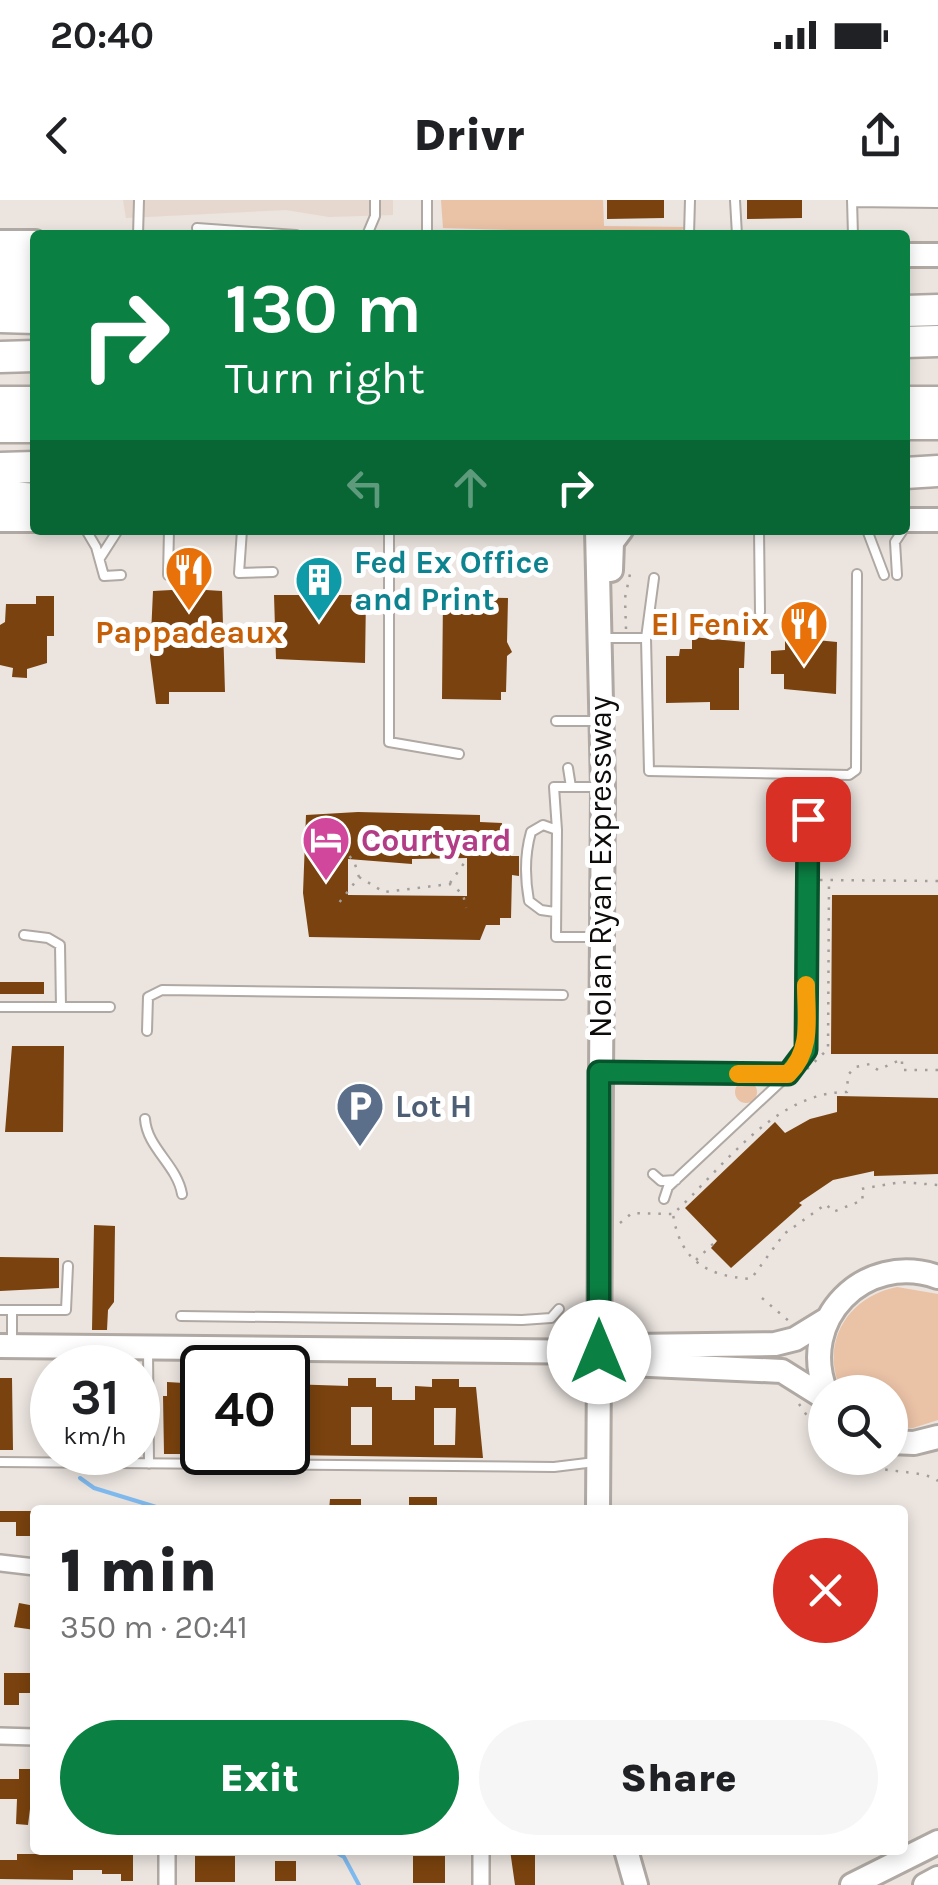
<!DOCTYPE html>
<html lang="en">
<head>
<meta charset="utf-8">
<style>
	body { margin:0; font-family:Karla,sans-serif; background:#f6f6f6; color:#202124; height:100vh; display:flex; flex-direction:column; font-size:38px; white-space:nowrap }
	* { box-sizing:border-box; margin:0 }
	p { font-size:32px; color:#757577 }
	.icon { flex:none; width:55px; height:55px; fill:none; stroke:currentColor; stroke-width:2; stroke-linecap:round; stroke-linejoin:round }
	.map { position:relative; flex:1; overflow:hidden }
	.panel { position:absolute; left:30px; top:1305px; width:878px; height:350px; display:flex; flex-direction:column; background:#fff; border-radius:10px; box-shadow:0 5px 15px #0003 }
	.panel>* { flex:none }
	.hud { position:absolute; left:30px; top:30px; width:880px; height:305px; border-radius:10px; box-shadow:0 5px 15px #0003; background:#0b8043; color:#fff; overflow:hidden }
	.buttons { position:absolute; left:808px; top:1175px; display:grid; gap:20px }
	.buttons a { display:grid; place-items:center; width:100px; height:100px; border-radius:50%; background:#fff; box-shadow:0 5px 15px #0003; font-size:50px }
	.speed { position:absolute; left:30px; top:1145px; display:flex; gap:20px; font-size:50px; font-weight:700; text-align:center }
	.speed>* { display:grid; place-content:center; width:130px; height:130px; border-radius:50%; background:#fff; box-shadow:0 5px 15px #0003; line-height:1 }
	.speed small { font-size:25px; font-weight:400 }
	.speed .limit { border:5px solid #111; border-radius:15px; background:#fff; color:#111 }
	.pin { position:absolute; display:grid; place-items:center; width:85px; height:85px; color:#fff; margin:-42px; border-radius:20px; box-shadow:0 5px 15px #0006 }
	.me { position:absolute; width:110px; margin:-55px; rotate:0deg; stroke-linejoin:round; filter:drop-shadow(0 0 8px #0008) }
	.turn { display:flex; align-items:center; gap:35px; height:210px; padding:0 30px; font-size:45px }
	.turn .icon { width:130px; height:130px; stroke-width:2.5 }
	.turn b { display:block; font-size:70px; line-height:85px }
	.lanes { display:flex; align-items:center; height:95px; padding:0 30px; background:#0003; justify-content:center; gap:50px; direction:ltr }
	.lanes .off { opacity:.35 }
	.round { display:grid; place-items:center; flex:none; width:105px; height:105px; border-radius:52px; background:#f6f6f6 }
	.summary { display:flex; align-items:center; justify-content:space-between; height:170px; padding:0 30px }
	h1 { font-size:60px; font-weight:800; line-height:75px }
	.action { display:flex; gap:20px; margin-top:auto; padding:20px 30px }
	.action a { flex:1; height:115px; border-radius:60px; background:#0b8043; color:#fff; font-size:40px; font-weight:800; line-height:115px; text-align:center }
	.action a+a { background:#f6f6f6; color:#202124 }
	.status { display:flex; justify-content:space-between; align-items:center; height:70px; padding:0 50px; background:#fff; direction:ltr }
	.status svg { height:28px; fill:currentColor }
	header { display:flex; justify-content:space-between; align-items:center; height:130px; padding:0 30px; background:#fff; font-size:45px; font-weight:800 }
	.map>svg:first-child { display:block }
</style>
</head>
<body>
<div class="status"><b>20:40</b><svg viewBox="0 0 49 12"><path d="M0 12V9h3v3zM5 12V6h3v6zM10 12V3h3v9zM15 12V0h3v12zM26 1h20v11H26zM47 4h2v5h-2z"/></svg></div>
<header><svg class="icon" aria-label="back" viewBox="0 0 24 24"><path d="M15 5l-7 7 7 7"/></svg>Drivr<svg class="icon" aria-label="share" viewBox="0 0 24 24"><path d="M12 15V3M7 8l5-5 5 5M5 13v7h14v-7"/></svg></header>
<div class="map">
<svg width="938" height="1685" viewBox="0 0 938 1685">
	<rect width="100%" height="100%" fill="#ebe4df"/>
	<!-- built -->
	<path fill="#e6d8ce" d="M 123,0 L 393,0 L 393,15 L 329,17 L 286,10 L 126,18 Z"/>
	<!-- green -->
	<path fill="#eac2a6" d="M 441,0 L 603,0 L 604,26 L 685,27 L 677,35 L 443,28 Z
		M735 892a11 11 0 1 1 22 0a11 11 0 1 1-22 0Z
		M 897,1087 L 938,1094 L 938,1220 L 913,1228 L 890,1227 L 890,1192 L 842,1192 C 819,1145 846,1097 897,1087 Z"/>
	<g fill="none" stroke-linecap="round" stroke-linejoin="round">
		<!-- stream -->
		<path stroke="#7fbaef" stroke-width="4" d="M 80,1278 L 94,1288 L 166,1310
			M 332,1650 L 344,1657 L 359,1685"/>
	</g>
	<!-- building -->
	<path fill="#79420e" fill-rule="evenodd" d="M 607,0 L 664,0 L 664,18 L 607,19 Z
		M 747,0 L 802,0 L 802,18 L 747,19 Z
		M 190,389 L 222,391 L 225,492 L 169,492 L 169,504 L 156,504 L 150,457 L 153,391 Z
		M 274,395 L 366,395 L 365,463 L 276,459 Z
		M 36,396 L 54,396 L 54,436 L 47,436 L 47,463 L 27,469 L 27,478 L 12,477 L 13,468 L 0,465 L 0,425 L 5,422 L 6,404 L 36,404 Z
		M 443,397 L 508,398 L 507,442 L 512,452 L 507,456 L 506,492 L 501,492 L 501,500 L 442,499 Z
		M 692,437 L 745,442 L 744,468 L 739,468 L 739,510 L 710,510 L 710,502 L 666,503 L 666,456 L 679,456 L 680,449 L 692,449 Z
		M 785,437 L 837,442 L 836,494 L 784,489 L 784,474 L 771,474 L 771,451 L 785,450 Z
		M 358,612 L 480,615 L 480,622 L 502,623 L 501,635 L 511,635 L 511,656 L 519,656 L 519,676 L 512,675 L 511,718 L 500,718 L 500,725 L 486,725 L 480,740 L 309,737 L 303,693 L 306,615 ZM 467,658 L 467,696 L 348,695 L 348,659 L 412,664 L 412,659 Z
		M 832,695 L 938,695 L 938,854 L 831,854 Z
		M 0,782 L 44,782 L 44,794 L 0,794 Z
		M 12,846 L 64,846 L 63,932 L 5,932 Z
		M 837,896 L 938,898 L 938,974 L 874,976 L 874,971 L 833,980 L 799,1003 L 802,1005 L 731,1068 L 711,1048 L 717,1041 L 685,1008 L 775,922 L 785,933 L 810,919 L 837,912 Z
		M 94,1025 L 115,1026 L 114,1102 L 108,1110 L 107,1130 L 92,1130 Z
		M 0,1057 L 59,1058 L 59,1088 L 0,1091 Z
		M 184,1174 L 202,1175 L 202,1204 L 187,1203 L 187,1242 L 192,1242 L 191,1254 L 164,1254 L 163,1196 L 167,1196 L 167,1182 L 184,1183 Z
		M 0,1178 L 12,1178 L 13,1250 L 0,1250 Z
		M 348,1178 L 376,1178 L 376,1187 L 392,1187 L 392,1200 L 415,1200 L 415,1186 L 432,1187 L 432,1179 L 459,1179 L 459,1187 L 476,1187 L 483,1258 L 292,1255 L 293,1205 L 288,1204 L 288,1184 L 348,1186 ZM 351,1207 L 372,1207 L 372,1245 L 351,1245 ZM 434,1208 L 456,1208 L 455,1245 L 434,1245 Z
		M 409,1297 L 437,1297 L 437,1310 L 409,1310 Z
		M 330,1299 L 361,1299 L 361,1310 L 329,1310 Z
		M 0,1311 L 35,1311 L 35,1336 L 16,1336 L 16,1322 L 0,1322 Z
		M 19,1403 L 35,1406 L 35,1430 L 14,1427 Z
		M 4,1473 L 35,1473 L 35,1493 L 19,1493 L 19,1505 L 4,1505 Z
		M 19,1569 L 35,1569 L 28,1625 L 16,1624 L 17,1599 L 0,1599 L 0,1579 L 19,1579 Z
		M 56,1650 L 133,1655 L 133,1681 L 121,1681 L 121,1674 L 102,1674 L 102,1670 L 73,1670 L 73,1680 L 0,1679 L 0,1660 L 17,1660 L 17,1654 L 56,1654 Z
		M 510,1650 L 535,1650 L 535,1685 L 515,1685 Z
		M 195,1656 L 235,1656 L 235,1682 L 195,1682 Z
		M 413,1656 L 445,1656 L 445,1683 L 413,1683 Z
		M 275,1661 L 296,1661 L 296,1681 L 275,1681 Z"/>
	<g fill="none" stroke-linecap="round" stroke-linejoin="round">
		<!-- lane casing -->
		<g stroke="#afa8a3" stroke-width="12">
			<path id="lane" d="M 427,0 L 427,35
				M 735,0 L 737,35
				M 852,0 L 853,35
				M 852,2 L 938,3
				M 197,28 L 296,35
				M 138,35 L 139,0
				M 367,35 L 375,16 L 375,0
				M 689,35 L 690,0
				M 86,330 L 96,347 L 104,376 L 121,375
				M 242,330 L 239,373 L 273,372
				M 389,330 L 389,542 L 459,554
				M 759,330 L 760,412
				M 867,330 L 884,375
				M 100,358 L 118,330
				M 376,371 L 397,372
				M 168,375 L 169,330
				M 897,375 L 895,342 L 903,330
				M 654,378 L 646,438 L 649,571 L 849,575 L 856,570 L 857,374
				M 601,438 L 646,438
				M 556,521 L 597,521
				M 568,568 L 571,587
				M 557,630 L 554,587 L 597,587
				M 555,712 L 541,710 L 529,701 C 525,679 525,653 531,632 L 543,625 L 557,630 L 556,737 L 597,737
				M 24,735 L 48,738 L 60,745 L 61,807
				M 0,807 L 110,807
				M 147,831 L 148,797 L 162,790 L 563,795
				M 604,873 L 789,874 L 805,850 L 808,619
				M 145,919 C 147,948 177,965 182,994
				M 653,974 L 661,981 L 676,980
				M 664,999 L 668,987 L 789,874
				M 0,1110 L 66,1110 L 68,1066
				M 181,1116 L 522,1120 L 551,1118 L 559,1109
				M 12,1141 L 12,1111
				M 148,1149 L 149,1264
				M 0,1262 L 554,1267 L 595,1262"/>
		</g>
		<!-- street casing -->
		<g stroke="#afa8a3" stroke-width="20">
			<path id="street" d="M 0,1363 L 35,1367
				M 0,1536 L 35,1537
				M 481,1650 L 481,1685
				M 167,1685 L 167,1650"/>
		</g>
		<!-- secondary casing -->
		<g stroke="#afa8a3" stroke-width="28">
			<path id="secondary" d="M 0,42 L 35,42
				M 905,55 L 938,55
				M 0,320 L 35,320
				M 905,320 L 938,320
				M 597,330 L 603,588 L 598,1310
				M 611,370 L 612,342 L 621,330
				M 0,1146 L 599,1152 L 630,1146 L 775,1144 L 795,1139 L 826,1120
				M 599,1152 L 628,1164 L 782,1171 L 825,1198
				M 826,1192 C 797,1120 864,1051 938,1077
				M 890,1242 L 914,1243 L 938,1237
				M 626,1650 L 636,1685
				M 852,1685 L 938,1642
				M 925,1685 L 938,1678"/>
		</g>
		<!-- highway casing -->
		<g stroke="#afa8a3" stroke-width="35">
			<path id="highway" d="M 0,63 L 35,65
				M 0,89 L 35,91
				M 905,111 L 938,110
				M 0,117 L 35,118
				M 905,142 L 938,141
				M 0,157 L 35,156
				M 0,202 L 35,202
				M 905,202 L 938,202
				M 905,224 L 938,224
				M 0,227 L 35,227
				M 0,268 L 35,267
				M 905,273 L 938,271
				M 0,296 L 35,299"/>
		</g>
		<!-- path -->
		<path stroke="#a39e9a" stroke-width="2.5" stroke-dasharray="2.5 8" stroke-linecap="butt" d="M 626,429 L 625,398 L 630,374
			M 335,641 L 354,661 L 359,677 L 335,708
			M 359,677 L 384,692 L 450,684 L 463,694 L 466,708
			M 820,680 L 938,681
			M 450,683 L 467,659
			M 807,869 L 828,849 L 829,680
			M 938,870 L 902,870 L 902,859 L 878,870 L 870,864 L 855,867 L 848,875 L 847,892 C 774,892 722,969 673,1014 C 680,1061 707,1076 751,1079 L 784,1034 L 826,1004 L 833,1012 L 863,1000 L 861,989 L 901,982 L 938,985
			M 620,1023 L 632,1013 L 673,1014
			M 696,1060 L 714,1043
			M 762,1098 L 790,1122
			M 799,1204 L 825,1242
			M 845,1258 C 876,1275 921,1268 938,1281"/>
		<!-- lane -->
		<use href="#lane" stroke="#fff" stroke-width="8"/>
		<!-- street -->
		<use href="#street" stroke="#fff" stroke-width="15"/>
		<!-- secondary -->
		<use href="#secondary" stroke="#fff" stroke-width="22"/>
		<!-- highway -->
		<use href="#highway" stroke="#fff" stroke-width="30"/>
	</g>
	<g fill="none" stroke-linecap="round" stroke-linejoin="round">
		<!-- route casing -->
		<g stroke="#07532c" stroke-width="25">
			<path id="route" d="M 599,1152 L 599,872 L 788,874 L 806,850 L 808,619"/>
		</g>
		<!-- route -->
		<use href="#route" stroke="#0b8043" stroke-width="18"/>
		<!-- slow -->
		<path stroke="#f59e0b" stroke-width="18" d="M 738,874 L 788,874 C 813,850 806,817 806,785"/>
	</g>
	<!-- icons -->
	<defs>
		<g id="restaurant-pin" transform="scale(2.5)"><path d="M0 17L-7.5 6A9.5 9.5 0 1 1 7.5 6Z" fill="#e8710a" stroke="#fff"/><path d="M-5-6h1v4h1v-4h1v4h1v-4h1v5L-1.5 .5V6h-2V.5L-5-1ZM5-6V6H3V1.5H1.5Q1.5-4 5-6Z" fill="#fff"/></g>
		<g id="building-pin" transform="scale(2.5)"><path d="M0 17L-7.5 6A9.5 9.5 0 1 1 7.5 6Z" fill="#0f9aa8" stroke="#fff"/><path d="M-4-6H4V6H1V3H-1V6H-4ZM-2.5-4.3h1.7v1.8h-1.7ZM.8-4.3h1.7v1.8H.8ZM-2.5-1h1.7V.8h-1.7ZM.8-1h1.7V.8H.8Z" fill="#fff"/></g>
		<g id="hotel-pin" transform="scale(2.5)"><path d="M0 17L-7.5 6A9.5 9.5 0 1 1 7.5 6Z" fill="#d1479c" stroke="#fff"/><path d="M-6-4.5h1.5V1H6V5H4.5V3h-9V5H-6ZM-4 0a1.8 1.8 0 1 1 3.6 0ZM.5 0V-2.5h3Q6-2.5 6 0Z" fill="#fff"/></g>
		<g id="parking-pin" transform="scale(2.5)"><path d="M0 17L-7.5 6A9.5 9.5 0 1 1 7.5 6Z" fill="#5c6f8a" stroke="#fff"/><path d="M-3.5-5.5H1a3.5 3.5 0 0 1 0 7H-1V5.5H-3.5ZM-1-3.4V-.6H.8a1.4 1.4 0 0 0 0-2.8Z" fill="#fff"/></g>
	</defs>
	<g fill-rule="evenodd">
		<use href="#restaurant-pin" x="189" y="370"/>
		<use href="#building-pin" x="319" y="380"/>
		<use href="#restaurant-pin" x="804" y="424"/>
		<use href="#hotel-pin" x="326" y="640"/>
		<use href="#parking-pin" x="360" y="906"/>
	</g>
	<g text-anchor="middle" stroke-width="10" stroke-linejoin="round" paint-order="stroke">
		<!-- culture labels -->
		<g font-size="32" font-weight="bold" fill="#0d838f" stroke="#fff" text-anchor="start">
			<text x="354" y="373">Fed Ex Office<tspan x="354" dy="37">and Print</tspan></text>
		</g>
		<!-- food labels -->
		<g font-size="32" font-weight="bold" fill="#c56008" stroke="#fff" text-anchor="end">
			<text x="769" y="435">El Fenix</text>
			<text x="189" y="443" text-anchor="middle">Pappadeaux</text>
		</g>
		<!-- hotel labels -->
		<g font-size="32" font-weight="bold" fill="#b23c85" stroke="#fff" text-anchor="start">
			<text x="361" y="651">Courtyard</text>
		</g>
		<!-- street labels -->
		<g font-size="32" fill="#0e0c0a" stroke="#fff">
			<text transform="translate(600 667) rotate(-90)" y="11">Nolan Ryan Expressway</text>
		</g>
		<!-- service labels -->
		<g font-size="32" font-weight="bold" fill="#4e5e75" stroke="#fff" text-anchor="start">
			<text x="395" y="917">Lot H</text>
		</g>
	</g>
</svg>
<div class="buttons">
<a><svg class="icon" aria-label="search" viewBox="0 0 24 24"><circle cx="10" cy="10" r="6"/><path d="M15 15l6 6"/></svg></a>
</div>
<div class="speed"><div>31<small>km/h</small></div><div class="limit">40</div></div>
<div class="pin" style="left:808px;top:619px;background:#d93025"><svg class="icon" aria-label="arrive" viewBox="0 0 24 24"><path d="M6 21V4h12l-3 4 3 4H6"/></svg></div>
<svg class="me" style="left:599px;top:1152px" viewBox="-20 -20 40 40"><circle r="19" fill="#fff"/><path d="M0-13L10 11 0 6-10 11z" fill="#0b8043"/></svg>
<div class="hud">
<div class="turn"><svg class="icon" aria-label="right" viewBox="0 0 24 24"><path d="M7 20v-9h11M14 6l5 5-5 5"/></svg><div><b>130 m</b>Turn right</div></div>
<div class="lanes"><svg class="icon off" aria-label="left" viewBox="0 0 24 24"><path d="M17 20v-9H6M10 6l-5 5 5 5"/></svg><svg class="icon off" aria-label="ahead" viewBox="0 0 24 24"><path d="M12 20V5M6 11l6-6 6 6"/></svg><svg class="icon" aria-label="right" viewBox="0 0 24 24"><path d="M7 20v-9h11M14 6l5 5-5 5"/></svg></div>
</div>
<section class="panel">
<div class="summary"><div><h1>1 min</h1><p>350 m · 20:41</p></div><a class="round" style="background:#d93025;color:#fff"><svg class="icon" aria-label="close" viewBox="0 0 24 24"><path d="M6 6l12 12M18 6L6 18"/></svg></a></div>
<div class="action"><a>Exit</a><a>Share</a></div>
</section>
</div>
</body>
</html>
